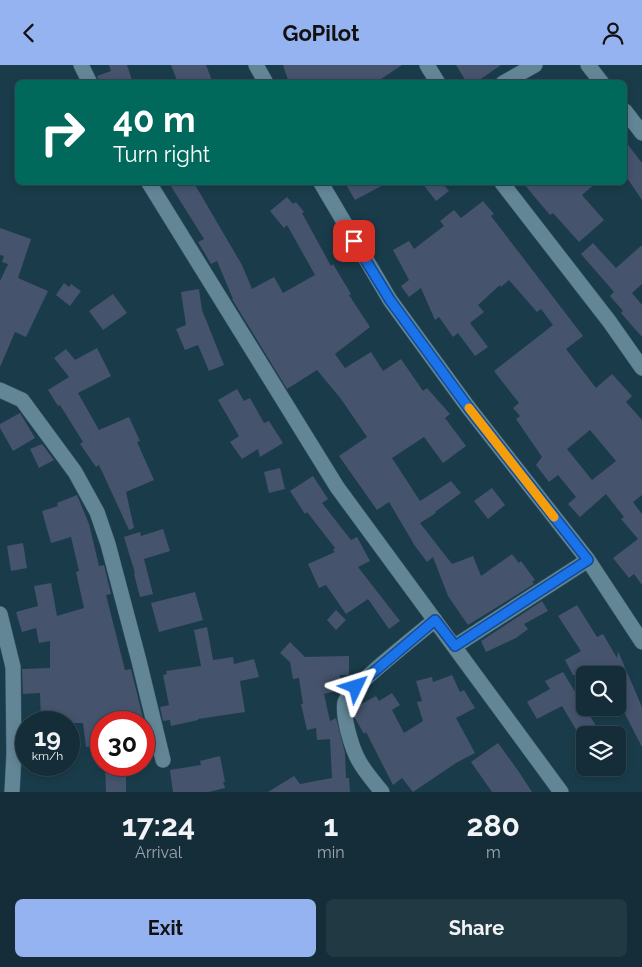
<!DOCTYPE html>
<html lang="en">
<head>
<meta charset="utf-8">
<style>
	body { margin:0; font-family:Raleway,sans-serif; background:#213943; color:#f1f3f6; height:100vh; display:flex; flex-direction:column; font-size:19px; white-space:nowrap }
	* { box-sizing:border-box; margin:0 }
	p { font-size:16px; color:#9da8ae }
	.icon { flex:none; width:28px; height:28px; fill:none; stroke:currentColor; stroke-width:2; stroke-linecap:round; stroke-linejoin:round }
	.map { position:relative; height:727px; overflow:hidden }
	.side { display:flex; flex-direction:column; background:#142d38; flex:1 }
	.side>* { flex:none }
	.banner { position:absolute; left:15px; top:15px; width:612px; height:105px; border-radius:8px; box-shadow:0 2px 8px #0003,0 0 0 1px #334953; background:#00695c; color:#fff; overflow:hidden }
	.tools { position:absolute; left:576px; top:601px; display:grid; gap:10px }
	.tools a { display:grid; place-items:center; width:50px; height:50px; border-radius:8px; background:#142d38; box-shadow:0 2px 8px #0003,0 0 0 1px #334953; font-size:25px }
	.speed { position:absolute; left:15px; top:646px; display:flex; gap:10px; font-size:25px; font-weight:700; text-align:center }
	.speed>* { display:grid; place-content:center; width:65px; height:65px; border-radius:50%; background:#142d38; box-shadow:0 2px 8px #0003,0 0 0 1px #334953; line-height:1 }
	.speed small { font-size:12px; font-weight:400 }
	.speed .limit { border:8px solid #d22; background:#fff; color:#111 }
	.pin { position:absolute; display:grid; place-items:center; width:42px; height:42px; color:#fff; margin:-21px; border-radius:10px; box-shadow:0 2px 8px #0006 }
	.me { position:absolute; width:55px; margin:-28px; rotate:49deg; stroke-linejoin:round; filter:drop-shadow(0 0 4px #0008) }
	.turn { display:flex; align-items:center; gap:18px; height:105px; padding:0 15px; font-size:22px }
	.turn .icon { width:65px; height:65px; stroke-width:2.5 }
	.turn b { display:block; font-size:35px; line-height:42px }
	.eta { display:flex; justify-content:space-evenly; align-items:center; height:85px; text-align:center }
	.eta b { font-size:30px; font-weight:700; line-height:35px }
	.cta { display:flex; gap:10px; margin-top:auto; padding:10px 15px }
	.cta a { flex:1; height:58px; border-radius:8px; background:#95b2f1; color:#111; font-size:20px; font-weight:700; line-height:58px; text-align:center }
	.cta a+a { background:#213943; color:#f1f3f6 }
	header { display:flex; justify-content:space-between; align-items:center; height:65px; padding:0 15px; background:#95b2f1; color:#111; font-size:22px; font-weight:700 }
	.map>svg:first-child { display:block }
</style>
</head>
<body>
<header><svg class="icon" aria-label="back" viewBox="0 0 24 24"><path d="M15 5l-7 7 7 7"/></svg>GoPilot<svg class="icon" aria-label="person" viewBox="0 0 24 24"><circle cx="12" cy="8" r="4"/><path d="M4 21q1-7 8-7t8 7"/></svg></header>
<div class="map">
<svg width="642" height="727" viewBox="0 0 642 727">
	<rect width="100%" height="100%" fill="#1a3c4a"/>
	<!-- building -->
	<path fill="#45536d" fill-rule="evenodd" d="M 109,0 L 127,0 L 133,18 L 99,18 L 97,11 L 111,6 Z
		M 171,0 L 206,0 L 213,18 L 178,18 Z
		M 283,0 L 402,0 L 375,18 L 289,18 Z
		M 456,0 L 501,0 L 475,18 L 467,18 Z
		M 625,76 L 642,98 L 642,135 L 625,110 Z
		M 169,118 L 194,118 L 242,200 L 252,224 L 274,212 L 283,228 L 315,210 L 287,160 L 284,163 L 270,146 L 287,132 L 293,139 L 296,137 L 304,147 L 302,148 L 331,201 L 333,199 L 351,229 L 349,230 L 370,262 L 335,289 L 345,303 L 371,287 L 383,306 L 401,294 L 423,326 L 427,323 L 450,349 L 445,353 L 466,381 L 443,398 L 424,372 L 392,393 L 420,436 L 451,416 L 461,428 L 435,447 L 436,448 L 420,458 L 452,499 L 473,491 L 481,511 L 512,489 L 519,498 L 521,496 L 535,515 L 532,517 L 534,519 L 468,560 L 448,531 L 433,492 L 427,497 L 415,481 L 389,437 L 377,445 L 339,391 L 367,372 L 341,334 L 317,305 L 287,324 L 232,234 L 233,234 L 217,196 L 211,199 L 198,177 L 204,174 Z
		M 345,118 L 387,118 L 355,135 Z
		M 422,118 L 442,118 L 449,126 L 436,136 Z
		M 523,118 L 596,118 L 582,130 L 604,155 L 579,177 L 553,148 L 550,150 Z
		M 483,136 L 494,149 L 491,151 L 583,271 L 566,284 L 596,323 L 612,309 L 632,331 L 626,337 L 642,355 L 642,430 L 633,437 L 642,449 L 642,520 L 634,509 L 629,513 L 613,493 L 638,474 L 621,454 L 624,452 L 606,429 L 580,452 L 568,439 L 576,432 L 558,410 L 549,417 L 536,400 L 542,392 L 516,354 L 520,351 L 513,343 L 519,338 L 494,306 L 553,260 L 541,244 L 537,247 L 509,215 L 501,222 L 500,220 L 478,240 L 484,247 L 470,258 L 488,282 L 475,291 L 458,268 L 453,272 L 439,252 L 435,255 L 421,223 L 409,232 L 401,221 L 409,215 L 393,185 L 409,176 L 414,184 L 444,161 L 440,156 L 454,145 L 461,153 ZM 590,365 L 616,396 L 592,415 L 567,384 Z
		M 0,163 L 31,174 L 18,213 L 48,226 L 26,272 L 15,267 L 0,302 L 0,216 L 8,199 L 2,197 L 4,191 L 0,190 Z
		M 593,178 L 616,203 L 642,180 L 642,219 L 632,228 L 642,240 L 642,272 L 621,248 L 623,246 L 610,231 L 614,227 L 581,189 Z
		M 64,218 L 69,222 L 71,219 L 81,226 L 70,241 L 56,230 Z
		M 199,224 L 202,245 L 224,300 L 209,306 L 198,280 L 185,285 L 176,264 L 186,260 L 181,227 Z
		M 113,229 L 127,248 L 103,265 L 89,246 Z
		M 97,283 L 111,311 L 78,328 L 99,365 L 129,352 L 140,376 L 137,377 L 154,415 L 126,427 L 134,463 L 129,465 L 99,400 L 96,402 L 80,379 L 83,377 L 60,340 L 58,341 L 48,325 L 69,312 L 54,293 L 66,284 L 75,295 Z
		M 237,324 L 244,336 L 250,333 L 264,358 L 269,356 L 283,378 L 260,392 L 258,384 L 242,394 L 230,377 L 239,371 L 218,335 Z
		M 20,348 L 35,373 L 13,386 L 0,363 L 0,359 Z
		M 42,379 L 54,395 L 39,403 L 30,384 Z
		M 280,403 L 285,424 L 269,428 L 264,407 Z
		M 313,411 L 328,434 L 322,438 L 351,475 L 357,472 L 370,496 L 358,502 L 400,556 L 389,564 L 368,534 L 346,549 L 326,520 L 319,523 L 308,499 L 335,487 L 333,485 L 335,483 L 307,447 L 305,449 L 290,426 Z
		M 492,423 L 505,440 L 488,454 L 474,436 Z
		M 77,430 L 89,459 L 99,501 L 104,500 L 111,529 L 106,530 L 125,605 L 131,604 L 145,661 L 144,661 L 144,658 L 101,658 L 101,680 L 86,682 L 83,658 L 41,658 L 40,628 L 23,629 L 22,604 L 50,603 L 50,576 L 39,578 L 36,563 L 22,567 L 16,547 L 38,541 L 34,521 L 51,518 L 57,551 L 84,543 L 76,507 L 79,506 L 71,472 L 51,478 L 42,446 L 58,441 L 57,438 Z
		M 163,464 L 170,486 L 144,494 L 153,529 L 140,532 L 134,509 L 135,508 L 124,472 L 140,467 L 141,471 Z
		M 23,478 L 27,503 L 11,506 L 7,481 Z
		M 195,527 L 203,555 L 159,567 L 151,538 Z
		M 542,536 L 548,546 L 524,559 L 528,564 L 516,573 L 486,587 L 481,576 Z
		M 577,540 L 597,572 L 603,569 L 617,593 L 618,586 L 642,642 L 642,682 L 622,643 L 618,645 L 618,610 L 573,610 L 565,595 L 581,586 L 558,551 Z
		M 336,545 L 346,555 L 336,565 L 327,555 Z
		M 207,562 L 213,595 L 233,592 L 234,599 L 254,594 L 259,612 L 240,616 L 245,647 L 198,654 L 198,655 L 171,661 L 170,655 L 163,656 L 160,642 L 169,640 L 163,610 L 167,609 L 166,606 L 201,601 L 194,565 Z
		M 290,577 L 305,592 L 349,591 L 349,610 L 340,610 L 341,625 L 324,629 L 330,656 L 336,653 L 345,688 L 346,713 L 349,713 L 350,727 L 268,727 L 294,711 L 300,719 L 332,713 L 330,674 L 317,675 L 316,663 L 307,665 L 301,639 L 303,639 L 299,613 L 293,614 L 290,597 L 280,588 Z
		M 563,607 L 598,664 L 581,673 L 562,641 L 537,654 L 527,637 L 550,624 L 545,616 Z
		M 452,610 L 460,627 L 464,625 L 475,643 L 456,653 L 475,688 L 456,698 L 413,727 L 402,713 L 393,720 L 366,667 L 364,669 L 355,653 L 354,643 L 376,631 L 379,636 L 392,628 L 400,640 L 392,645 L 404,668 L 423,656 L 417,637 L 422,636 L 416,616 L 432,612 L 433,617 Z
		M 498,678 L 519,707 L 532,727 L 492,727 L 471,697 Z
		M 220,691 L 225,717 L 223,717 L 225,723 L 209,727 L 173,727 L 170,705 L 201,700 L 200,696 Z
		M 105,700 L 126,700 L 126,727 L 106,727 Z"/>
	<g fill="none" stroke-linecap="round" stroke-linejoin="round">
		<!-- minor casing -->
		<g stroke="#3a5865" stroke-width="16">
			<path id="minor" d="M 81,0 L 90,18
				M 256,0 L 266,18
				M 427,0 L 438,18
				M 588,0 L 602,18
				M 503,18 L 535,0
				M 625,46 L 642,68
				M 149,118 L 337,422 L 561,727
				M 321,118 L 390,235 L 468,342 L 588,495 L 642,577
				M 502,118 L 609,256 L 642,303
				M 0,325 L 22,335 L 75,407 L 97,447 L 108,479 L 139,596 L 163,695
				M 0,549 L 13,602 L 14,689 L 12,727
				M 455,581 L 588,495
				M 382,727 C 374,717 365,707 359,696 C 352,684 342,651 345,637 C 349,623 420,568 435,555"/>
		</g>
		<!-- minor -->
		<use href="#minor" stroke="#638697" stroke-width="15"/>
	</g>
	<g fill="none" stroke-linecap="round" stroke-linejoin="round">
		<!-- route casing -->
		<g stroke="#114b97" stroke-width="12">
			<path id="route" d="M 354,176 L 390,235 L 468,342 L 588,495 L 455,581 L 435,555 L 356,622"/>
		</g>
		<!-- route -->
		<use href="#route" stroke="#1a73e8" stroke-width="9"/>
		<!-- slow -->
		<path stroke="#f59e0b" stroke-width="9" d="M 469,343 L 554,452"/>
	</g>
</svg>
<div class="tools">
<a><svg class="icon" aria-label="search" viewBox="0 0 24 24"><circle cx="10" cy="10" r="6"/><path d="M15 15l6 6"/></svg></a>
<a><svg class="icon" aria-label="layers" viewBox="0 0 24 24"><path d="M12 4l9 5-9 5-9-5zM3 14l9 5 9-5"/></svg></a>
</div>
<div class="speed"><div>19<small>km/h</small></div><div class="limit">30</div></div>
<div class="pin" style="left:354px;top:176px;background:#d93025"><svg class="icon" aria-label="arrive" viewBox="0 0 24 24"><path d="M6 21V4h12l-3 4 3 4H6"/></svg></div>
<svg class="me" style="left:356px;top:622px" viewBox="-20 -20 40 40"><path d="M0-17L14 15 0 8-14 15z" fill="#1a73e8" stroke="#fff" stroke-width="4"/></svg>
<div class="banner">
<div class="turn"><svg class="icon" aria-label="right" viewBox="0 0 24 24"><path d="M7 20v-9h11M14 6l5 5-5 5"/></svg><div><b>40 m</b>Turn right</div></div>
</div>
</div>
<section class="side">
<div class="eta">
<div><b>17:24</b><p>Arrival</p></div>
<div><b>1</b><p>min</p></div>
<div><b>280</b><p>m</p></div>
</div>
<div class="cta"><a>Exit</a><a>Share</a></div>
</section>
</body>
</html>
